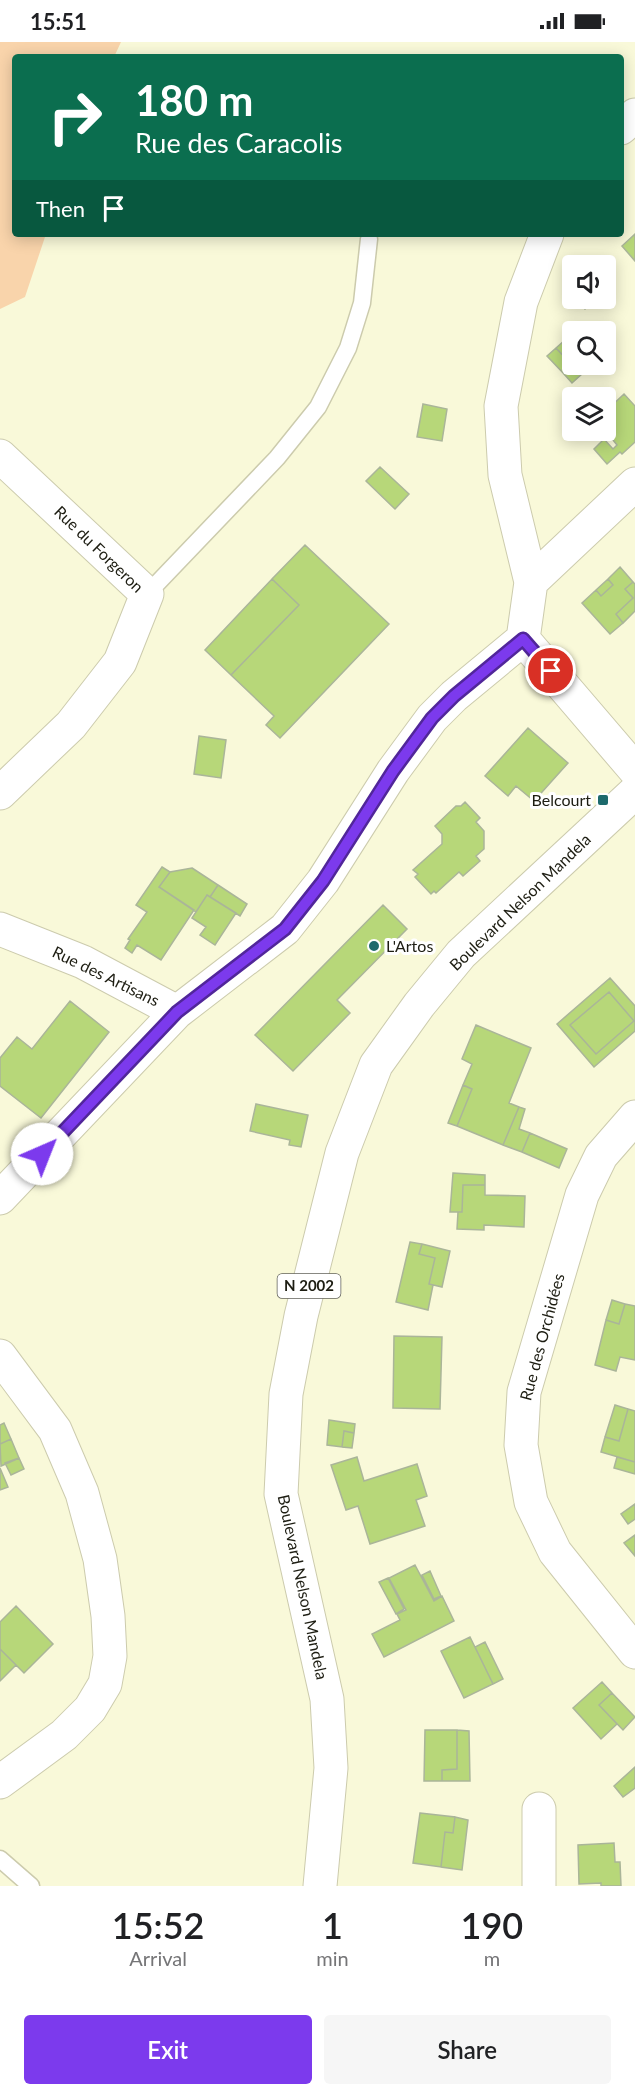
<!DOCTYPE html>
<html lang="en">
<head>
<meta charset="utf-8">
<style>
	body { margin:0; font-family:Lato,sans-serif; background:#f6f6f6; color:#202124; height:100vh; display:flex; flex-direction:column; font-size:22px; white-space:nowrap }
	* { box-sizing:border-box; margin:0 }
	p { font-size:20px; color:#757577 }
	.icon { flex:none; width:33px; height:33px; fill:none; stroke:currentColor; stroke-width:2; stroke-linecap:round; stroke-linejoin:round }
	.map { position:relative; height:1844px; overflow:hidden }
	.side { display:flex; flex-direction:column; background:#fff; flex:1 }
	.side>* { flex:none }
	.hud { position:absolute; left:12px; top:12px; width:612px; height:183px; border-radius:6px; box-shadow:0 3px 15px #0003; background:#0b6e4f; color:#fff; overflow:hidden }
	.tools { position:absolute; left:562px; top:213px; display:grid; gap:12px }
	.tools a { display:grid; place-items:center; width:54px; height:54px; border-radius:6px; background:#fff; box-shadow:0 3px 15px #0003; font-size:30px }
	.pin { position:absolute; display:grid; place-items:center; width:51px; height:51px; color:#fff; margin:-26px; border:3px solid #fff; border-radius:50%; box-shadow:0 2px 6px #0007 }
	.me { position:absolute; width:66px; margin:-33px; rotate:44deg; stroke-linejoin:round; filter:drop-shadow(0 0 4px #0008) }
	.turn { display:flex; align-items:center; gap:21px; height:126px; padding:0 24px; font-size:27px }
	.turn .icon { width:78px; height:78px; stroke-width:2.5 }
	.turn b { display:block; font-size:42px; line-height:51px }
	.then { display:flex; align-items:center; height:57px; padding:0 24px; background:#0003; gap:12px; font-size:22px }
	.eta { display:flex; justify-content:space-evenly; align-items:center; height:102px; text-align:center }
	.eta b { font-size:36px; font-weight:600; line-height:42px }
	.action { display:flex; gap:12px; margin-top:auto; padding:12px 24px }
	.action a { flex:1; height:69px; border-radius:6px; background:#7c3aed; color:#fff; font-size:24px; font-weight:600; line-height:69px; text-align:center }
	.action a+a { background:#f6f6f6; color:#202124 }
	.status { display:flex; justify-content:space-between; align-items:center; height:42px; padding:0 30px; background:#fff; direction:ltr }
	.status svg { height:16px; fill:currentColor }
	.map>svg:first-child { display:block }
</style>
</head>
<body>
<div class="status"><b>15:51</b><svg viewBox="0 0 49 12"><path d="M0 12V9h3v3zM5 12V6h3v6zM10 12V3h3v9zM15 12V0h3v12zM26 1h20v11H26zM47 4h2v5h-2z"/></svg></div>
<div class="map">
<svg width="635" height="1844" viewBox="0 0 635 1844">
	<rect width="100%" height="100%" fill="#f9f9d9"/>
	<!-- green -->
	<path fill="#f9d4ab" d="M 0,0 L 121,0 L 114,15 L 15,15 L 15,192 L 46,192 L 25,255 L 0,267 Z"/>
	<!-- building -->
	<path fill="#b7d779" stroke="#aab599" stroke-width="1.5" fill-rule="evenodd" d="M 635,192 L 635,219 L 622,204 Z
		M 606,233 L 614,242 L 606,249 Z
		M 573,234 L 573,251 L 572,252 L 563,242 Z
		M 576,256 L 598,256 L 585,267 Z
		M 573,291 L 573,322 L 593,322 L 572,341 L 564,332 L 573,324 L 556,306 Z
		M 556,306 L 573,324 L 564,332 L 547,314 Z
		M 624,352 L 635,364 L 635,400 L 622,412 L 620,410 L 607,422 L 594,407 L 604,397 L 613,407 L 617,403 L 613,398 L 614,394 L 608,388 L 606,389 L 605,388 L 606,369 Z
		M 423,362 L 447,367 L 442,399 L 417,395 Z
		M 380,425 L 409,452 L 395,467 L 366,439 Z
		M 305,503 L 389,582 L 280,696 L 266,683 L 274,674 L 231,633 L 299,563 L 272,537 Z
		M 620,525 L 633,540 L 625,547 L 633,556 L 616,572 L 623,581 L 610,592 L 582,561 L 596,548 L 601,554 L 613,543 L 608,537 Z
		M 272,537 L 299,563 L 231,633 L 205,608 Z
		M 608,537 L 613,543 L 601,554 L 596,548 Z
		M 633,540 L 635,542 L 635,569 L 623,581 L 616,572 L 633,556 L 625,547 Z
		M 528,686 L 568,721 L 534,759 L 516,744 L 508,754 L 485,734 Z
		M 199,694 L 226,698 L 221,736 L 194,732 Z
		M 465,760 L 480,776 L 476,780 L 484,789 L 484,807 L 476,814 L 480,819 L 463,834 L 459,830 L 436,851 L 434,849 L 431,852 L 415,835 L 418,832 L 413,828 L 442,802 L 442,792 L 435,784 L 456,764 L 461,764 Z
		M 162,825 L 170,830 L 159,845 L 194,868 L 161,918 L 137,903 L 132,911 L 125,906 L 130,898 L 128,897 L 147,870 L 136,863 Z
		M 192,826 L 218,843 L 210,855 L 207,853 L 196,870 L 159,845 L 170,830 Z
		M 218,843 L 247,862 L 240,874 L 210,855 Z
		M 207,853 L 236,871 L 215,903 L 200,893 L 206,885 L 192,876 Z
		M 383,863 L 407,887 L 337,958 L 350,971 L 293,1029 L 255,993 Z
		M 610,936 L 635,964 L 635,989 L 594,1025 L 557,982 ZM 609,950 L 634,979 L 596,1012 L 570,983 Z
		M 609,950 L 634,979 L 596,1012 L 570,983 Z
		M 70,959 L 109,990 L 41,1076 L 0,1044 L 0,1016 L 17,995 L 32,1007 Z
		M 476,983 L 531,1006 L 509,1061 L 519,1065 L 503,1103 L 457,1084 L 472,1047 L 463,1043 L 472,1022 L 462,1017 Z
		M 463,1043 L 472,1047 L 457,1084 L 448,1081 Z
		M 256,1062 L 308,1073 L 301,1105 L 289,1103 L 290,1098 L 250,1089 Z
		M 519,1065 L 525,1067 L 519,1087 L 530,1091 L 522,1110 L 503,1103 Z
		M 530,1091 L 567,1107 L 559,1126 L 522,1110 Z
		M 453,1131 L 485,1133 L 485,1143 L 463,1143 L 462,1170 L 450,1170 Z
		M 463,1143 L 485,1143 L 485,1153 L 525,1154 L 524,1185 L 484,1183 L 484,1188 L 457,1187 L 458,1170 L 462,1170 Z
		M 410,1200 L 422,1202 L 419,1212 L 435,1216 L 429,1242 L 433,1243 L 428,1268 L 396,1260 Z
		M 422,1202 L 450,1209 L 442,1245 L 429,1242 L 435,1216 L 419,1212 Z
		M 612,1258 L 625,1262 L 619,1282 L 606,1278 Z
		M 625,1262 L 635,1264 L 635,1318 L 620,1315 L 616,1329 L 595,1323 L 606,1278 L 619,1282 Z
		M 394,1294 L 442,1295 L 440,1367 L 393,1366 Z
		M 615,1363 L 628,1367 L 619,1399 L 605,1395 Z
		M 628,1367 L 635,1369 L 635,1420 L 601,1410 L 605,1395 L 619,1399 Z
		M 329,1378 L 355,1382 L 354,1391 L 344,1389 L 342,1405 L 327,1403 Z
		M 4,1381 L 11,1397 L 0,1402 L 0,1383 Z
		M 344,1389 L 354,1391 L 352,1406 L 342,1405 Z
		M 11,1397 L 19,1416 L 1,1424 L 0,1402 Z
		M 357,1415 L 364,1439 L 417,1422 L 427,1454 L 416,1458 L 425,1484 L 370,1502 L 358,1464 L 346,1468 L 331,1423 Z
		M 617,1415 L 635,1420 L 635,1432 L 614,1426 Z
		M 19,1416 L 24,1427 L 11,1433 L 5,1421 Z
		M 0,1426 L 8,1445 L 0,1448 Z
		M 635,1462 L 635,1477 L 628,1482 L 621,1472 Z
		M 635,1493 L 635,1514 L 624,1501 Z
		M 415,1523 L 434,1559 L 442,1554 L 454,1579 L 384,1615 L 372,1592 L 400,1578 L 397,1572 L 406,1568 L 389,1536 Z
		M 430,1529 L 441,1554 L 434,1557 L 422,1533 Z
		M 388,1536 L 404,1567 L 396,1572 L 379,1540 Z
		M 16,1564 L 53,1602 L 24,1631 L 0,1607 L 0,1580 Z
		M 470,1595 L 493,1642 L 464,1656 L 441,1609 Z
		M 485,1600 L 503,1637 L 493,1642 L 475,1605 Z
		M 0,1607 L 16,1623 L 0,1639 Z
		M 602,1640 L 612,1651 L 599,1663 L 617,1682 L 601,1697 L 573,1666 Z
		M 612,1651 L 635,1675 L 623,1688 L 599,1663 Z
		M 425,1688 L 457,1688 L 457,1727 L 442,1728 L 442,1739 L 424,1739 Z
		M 457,1688 L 469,1689 L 470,1739 L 442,1739 L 442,1728 L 457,1727 Z
		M 635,1725 L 635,1746 L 623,1755 L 614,1744 Z
		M 420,1771 L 455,1775 L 453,1791 L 445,1790 L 441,1825 L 413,1821 Z
		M 455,1775 L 468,1778 L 462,1828 L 441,1825 L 445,1790 L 453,1791 Z
		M 614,1801 L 615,1820 L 620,1820 L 621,1844 L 601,1844 L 601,1841 L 579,1842 L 578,1803 Z"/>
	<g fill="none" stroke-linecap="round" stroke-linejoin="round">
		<!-- lane casing -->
		<g stroke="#cccbad" stroke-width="19">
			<path id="lane" d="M 147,552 L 277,416 L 318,365 L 348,306 L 362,261 L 369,197
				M 0,1817 L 31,1844"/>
		</g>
		<!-- street casing -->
		<g stroke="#cccbad" stroke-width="35">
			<path id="street" d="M 621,86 L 635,73
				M 547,192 L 521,260 L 501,364 L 505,433 L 531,540 L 523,597 L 635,728
				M 0,414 L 147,552 L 120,620 L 71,683 L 0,751
				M 531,540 L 635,442
				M 0,887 L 83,920 L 177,970
				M 635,1075 L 601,1114 L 582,1153 L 524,1350 L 521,1403 L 531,1460 L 555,1510 L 635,1610
				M 0,1156 L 177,970 L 285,887 L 323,839 L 393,729 L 432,676 L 454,654 L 523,597
				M 0,1314 L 55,1388 L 82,1451 L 100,1517 L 108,1574 L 110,1614 L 105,1642 L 90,1667 L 64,1693 L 0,1740
				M 539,1844 L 539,1767"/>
		</g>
		<!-- primary casing -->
		<g stroke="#cccbad" stroke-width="35">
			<path id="primary" d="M 320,1844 L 331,1726 L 327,1657 L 281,1452 L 286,1352 L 301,1274 L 342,1111 L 376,1023 L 419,963 L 461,912 L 635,750"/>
		</g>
		<!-- lane -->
		<use href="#lane" stroke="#fff" stroke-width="16"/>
		<!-- street -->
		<use href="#street" stroke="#fff" stroke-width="33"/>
		<!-- primary -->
		<use href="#primary" stroke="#fff" stroke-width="33"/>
	</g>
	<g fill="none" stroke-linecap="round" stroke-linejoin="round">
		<!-- route casing -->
		<g stroke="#51269a" stroke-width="15">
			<path id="route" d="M 42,1112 L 177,970 L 285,887 L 323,839 L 393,729 L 432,676 L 454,654 L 523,597 L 551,629"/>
		</g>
		<!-- route -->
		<use href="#route" stroke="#7c3aed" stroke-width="10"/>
	</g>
	<!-- markers -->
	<g fill="#1d6a6c" stroke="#fff" stroke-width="2">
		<rect x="597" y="752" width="12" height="12" rx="3"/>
		<circle cx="374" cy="904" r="6"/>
	</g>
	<g text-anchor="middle" stroke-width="6" stroke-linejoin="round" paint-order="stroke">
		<!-- shield labels -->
		<rect fill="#fff" stroke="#616159" stroke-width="1.5" x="277.5" y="1232" width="63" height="24" rx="4.5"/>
		<g font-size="15" font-weight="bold" fill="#1d1d12">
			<text x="309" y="1249">N 2002</text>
		</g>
		<!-- street labels -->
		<g font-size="16" fill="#1d1d12" stroke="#fff">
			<text transform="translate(99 507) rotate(44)" y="6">Rue du Forgeron</text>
			<text transform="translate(520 860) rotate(-44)" y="6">Boulevard Nelson Mandela</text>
			<text transform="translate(106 934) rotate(26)" y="6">Rue des Artisans</text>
			<text transform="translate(542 1295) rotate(-75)" y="6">Rue des Orchidées</text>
			<text transform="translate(303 1545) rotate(78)" y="6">Boulevard Nelson Mandela</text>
		</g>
		<!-- poi labels -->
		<g font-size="16" fill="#1d1d12" stroke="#fff" text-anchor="end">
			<text x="591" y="764">Belcourt</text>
			<text x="386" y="910" text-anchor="start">L'Artos</text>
		</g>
	</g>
</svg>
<div class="tools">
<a><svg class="icon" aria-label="sound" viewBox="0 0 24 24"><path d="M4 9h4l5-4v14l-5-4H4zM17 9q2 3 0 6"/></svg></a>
<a><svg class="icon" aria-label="search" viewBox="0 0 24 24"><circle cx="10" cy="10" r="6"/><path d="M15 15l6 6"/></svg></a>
<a><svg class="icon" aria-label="layers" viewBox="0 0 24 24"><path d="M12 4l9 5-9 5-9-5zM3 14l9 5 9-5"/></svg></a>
</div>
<div class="pin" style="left:551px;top:629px;background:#d93025"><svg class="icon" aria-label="arrive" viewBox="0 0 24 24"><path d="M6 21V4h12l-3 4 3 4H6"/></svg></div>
<svg class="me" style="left:42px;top:1112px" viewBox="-20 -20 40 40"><circle r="19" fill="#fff"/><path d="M0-13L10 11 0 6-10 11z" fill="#7c3aed"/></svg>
<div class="hud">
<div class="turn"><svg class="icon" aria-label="right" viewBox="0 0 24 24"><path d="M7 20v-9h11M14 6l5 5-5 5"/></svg><div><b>180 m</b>Rue des Caracolis</div></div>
<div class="then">Then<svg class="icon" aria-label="arrive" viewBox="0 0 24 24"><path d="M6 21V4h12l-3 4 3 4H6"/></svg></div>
</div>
</div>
<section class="side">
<div class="eta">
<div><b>15:52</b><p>Arrival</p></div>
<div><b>1</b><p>min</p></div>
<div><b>190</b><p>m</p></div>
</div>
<div class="action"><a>Exit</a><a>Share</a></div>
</section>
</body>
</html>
